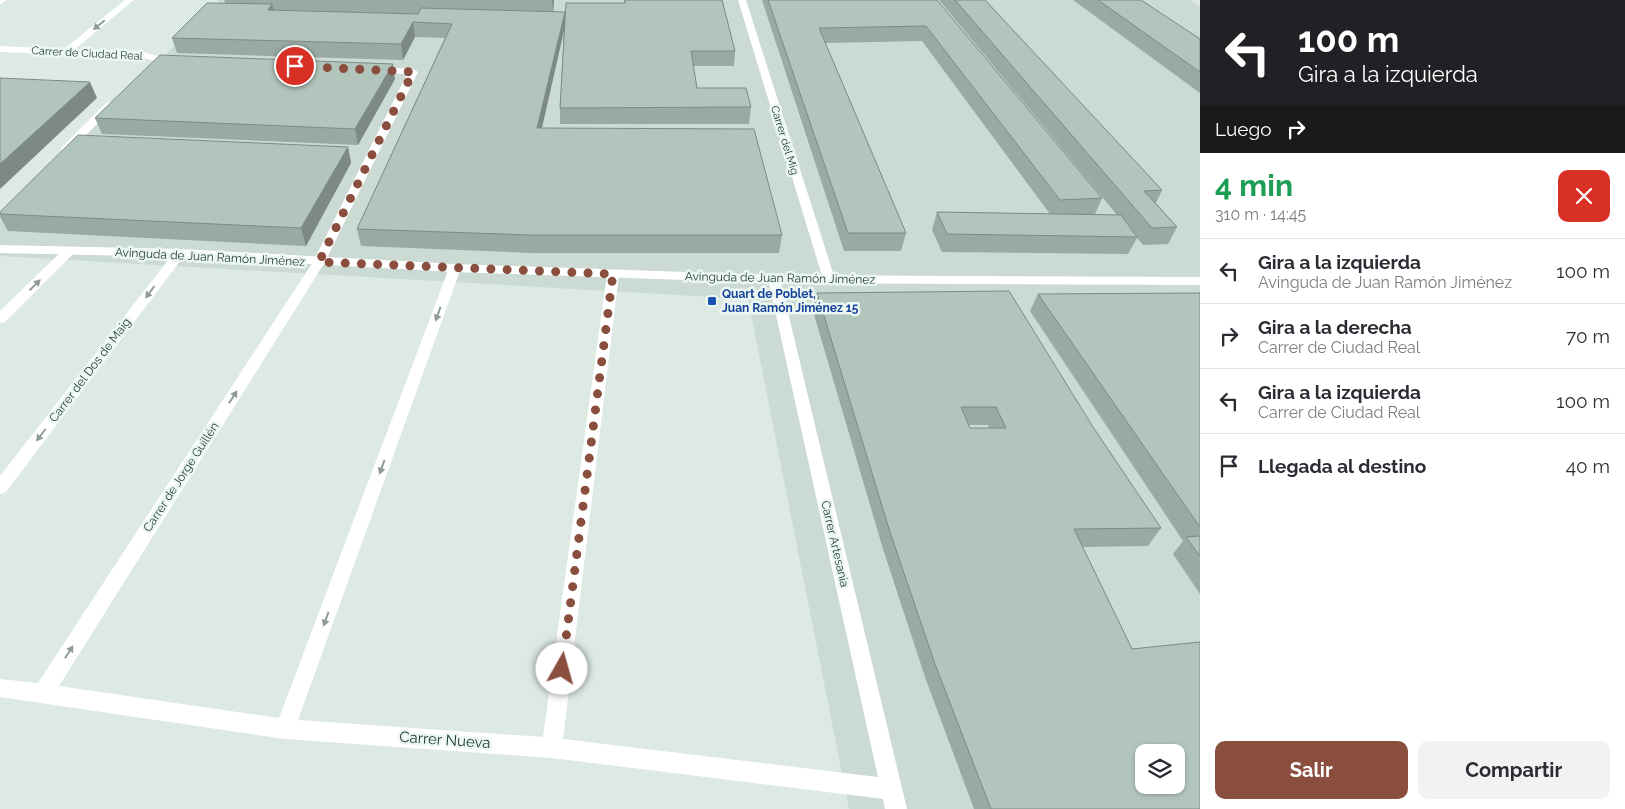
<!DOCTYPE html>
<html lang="es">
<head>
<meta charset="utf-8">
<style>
	body { margin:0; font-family:Raleway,sans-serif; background:#f2f2f3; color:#2b2b33; height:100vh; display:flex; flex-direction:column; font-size:19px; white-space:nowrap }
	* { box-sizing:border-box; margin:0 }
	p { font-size:16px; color:#7c7c81 }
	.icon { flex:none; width:28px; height:28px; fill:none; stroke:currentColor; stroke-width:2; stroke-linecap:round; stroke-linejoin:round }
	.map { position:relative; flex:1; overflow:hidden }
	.panel { display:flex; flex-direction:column; background:#fff; width:425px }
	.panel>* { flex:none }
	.hud { background:#202124; color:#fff; overflow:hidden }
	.buttons { position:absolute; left:1135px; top:744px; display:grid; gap:10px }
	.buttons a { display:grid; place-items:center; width:50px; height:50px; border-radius:10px; background:#fff; box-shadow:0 1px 4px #0004; font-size:25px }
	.pin { position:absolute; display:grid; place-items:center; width:42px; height:42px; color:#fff; margin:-21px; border:2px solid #fff; border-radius:50%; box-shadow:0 1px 5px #0007 }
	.me { position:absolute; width:55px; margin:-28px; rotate:7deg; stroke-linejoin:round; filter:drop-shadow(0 0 4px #0008) }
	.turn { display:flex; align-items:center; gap:18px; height:105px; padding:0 15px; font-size:22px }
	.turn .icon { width:65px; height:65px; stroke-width:2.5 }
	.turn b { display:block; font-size:35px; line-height:42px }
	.then { display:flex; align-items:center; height:48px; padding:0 15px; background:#0003; gap:10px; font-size:19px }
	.round { display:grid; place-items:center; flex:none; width:52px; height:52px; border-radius:10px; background:#f2f2f3 }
	.overview { display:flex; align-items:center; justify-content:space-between; height:85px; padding:0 15px }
	h1 { font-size:30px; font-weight:700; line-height:38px; color:#1e9e55 }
	.button { display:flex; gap:10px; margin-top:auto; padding:10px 15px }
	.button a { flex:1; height:58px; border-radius:10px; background:#894e3d; color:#fff; font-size:20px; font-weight:700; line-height:58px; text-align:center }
	.button a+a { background:#f2f2f3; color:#2b2b33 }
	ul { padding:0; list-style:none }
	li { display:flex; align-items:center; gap:15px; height:65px; padding:0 15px; border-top:1px solid #e1e1e2 }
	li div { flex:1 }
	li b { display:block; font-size:19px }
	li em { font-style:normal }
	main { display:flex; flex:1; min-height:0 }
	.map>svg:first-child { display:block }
</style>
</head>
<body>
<main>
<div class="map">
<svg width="1200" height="809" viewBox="0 0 1200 809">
	<rect width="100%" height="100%" fill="#ddeae4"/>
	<!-- built -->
	<path fill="#cbdad3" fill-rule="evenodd" d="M 218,0 L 1190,0 L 1200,6 L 1200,809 L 849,809 L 748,299 L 0,256 L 0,221 L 216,4 ZM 1144,752 L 1176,752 L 1176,785 L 1144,785 Z"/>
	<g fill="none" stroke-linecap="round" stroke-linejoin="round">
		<!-- street -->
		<path fill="#fff" fill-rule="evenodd" d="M 0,0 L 7,0 L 0,4 Z
			M 125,0 L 134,0 L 75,49 L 140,51 L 158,56 L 178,58 L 178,62 L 158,62 L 140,57 L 0,52 L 0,46 L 64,49 Z
			M 738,0 L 746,0 L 835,279 L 834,282 L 829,283 L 823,279 Z
			M 376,67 L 413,69 L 418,72 L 325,262 L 59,686 L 279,718 L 449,268 L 455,264 L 461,268 L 298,720 L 543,737 L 607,274 L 613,270 L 619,274 L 563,739 L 878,777 L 768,279 L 774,275 L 780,279 L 907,809 L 885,809 L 883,799 L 552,758 L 285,739 L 0,697 L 0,679 L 38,683 L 313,262 L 407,74 L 373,72 L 371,70 Z
			M 110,102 L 114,103 L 114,107 L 70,151 L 62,151 L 61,149 L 62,147 L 106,103 Z
			M 69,247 L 73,248 L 75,251 L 73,254 L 5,322 L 0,323 L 0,311 L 65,248 Z
			M 180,249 L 186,253 L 184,256 L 6,492 L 0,494 L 0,476 L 176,250 Z"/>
		<!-- secondary -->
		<path fill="#fff" fill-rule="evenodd" d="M 0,245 L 180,249 L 455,264 L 774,275 L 1200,277 L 1200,285 L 774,283 L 455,272 L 180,257 L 0,253 Z"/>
	</g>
	<!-- wall -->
	<path fill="#99a9a3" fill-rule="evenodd" d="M 224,0 L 554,0 L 553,11 L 565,19 L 624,3 L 624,0 L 722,0 L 735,51 L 734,66 L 693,66 L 697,88 L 751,107 L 749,124 L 560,124 L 560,108 L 564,30 L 542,128 L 782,235 L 779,253 L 532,253 L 361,246 L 357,229 L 445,38 L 415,37 L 403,60 L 177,53 L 172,38 L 225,3 Z
		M 762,0 L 937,0 L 1102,198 L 1095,214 L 1117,215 L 939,0 L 985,0 L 1162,190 L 1156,203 L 1177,227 L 1168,244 L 1143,245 L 1137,238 L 1128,254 L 942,252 L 932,230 L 937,212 L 1050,214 L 922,41 L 825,43 L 906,233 L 901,251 L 844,251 Z
		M 1073,0 L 1141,0 L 1200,39 L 1200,93 Z
		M 395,79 L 358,145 L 102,134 L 95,118 Z
		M 348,147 L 351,163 L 306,246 L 8,231 L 0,217 L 0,212 Z
		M 817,293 L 1093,427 L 1161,528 L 1148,546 L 1082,547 L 1132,649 L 1200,809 L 974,809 L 926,680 L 883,549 L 813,311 ZM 969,425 L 988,425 L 989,428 L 970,428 Z
		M 1200,293 L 1200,594 L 1173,554 L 1183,541 L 1030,311 L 1038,294 Z"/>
	<!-- shaded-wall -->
	<path fill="#7d8a84" d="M 552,0 L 554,0 L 553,13 Z
		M 272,4 L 276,19 L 268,10 Z
		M 565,12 L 565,26 L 538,145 L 537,128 Z
		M 413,22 L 415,37 L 403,60 L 401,44 Z
		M 393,64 L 395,79 L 358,145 L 355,129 Z
		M 90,82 L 97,98 L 0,189 L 0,164 Z
		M 348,147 L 351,163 L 306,246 L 301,228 Z"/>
	<!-- building -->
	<path fill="#b2c5bd" stroke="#7d8a84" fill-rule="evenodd" d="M 625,0 L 722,0 L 735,51 L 691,51 L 697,88 L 746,88 L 751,107 L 560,108 L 566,3 L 625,3 Z
		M 768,0 L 937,0 L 1102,198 L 1060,200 L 926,26 L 819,28 L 906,233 L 848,233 Z
		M 955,0 L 985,0 L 1162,190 L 1144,191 L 1177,227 L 1152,228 Z
		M 1098,0 L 1141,0 L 1200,39 L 1200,72 Z
		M 207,3 L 272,4 L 268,10 L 418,14 L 421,8 L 565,12 L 537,128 L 754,129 L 782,235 L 531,235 L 357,229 L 452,24 L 413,22 L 401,44 L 172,38 Z
		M 160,55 L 393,64 L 355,129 L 95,118 Z
		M 0,78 L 90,82 L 0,164 Z
		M 78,135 L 348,147 L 301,228 L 0,214 L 0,212 Z
		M 937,212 L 1121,215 L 1137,237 L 947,234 Z
		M 1009,291 L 1093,427 L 1161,528 L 1074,529 L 1132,649 L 1200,642 L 1200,809 L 991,809 L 935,664 L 890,532 L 817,293 ZM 961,407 L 996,407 L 1006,428 L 970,428 ZM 1144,752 L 1176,752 L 1176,785 L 1144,785 Z
		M 1200,293 L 1200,527 L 1038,294 Z
		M 1200,536 L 1200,556 L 1186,537 Z"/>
	<!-- one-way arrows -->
	<defs><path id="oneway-solid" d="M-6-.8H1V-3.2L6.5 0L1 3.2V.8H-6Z" transform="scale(1.25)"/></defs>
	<g fill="#8e9c99">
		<use href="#oneway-solid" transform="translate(99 25) rotate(141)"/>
		<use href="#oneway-solid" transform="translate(35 285) rotate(-44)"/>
		<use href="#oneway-solid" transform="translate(150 292) rotate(127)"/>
		<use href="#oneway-solid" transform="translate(438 314) rotate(110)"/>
		<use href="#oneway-solid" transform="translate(233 397) rotate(-57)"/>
		<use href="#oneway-solid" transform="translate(41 435) rotate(127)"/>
		<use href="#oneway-solid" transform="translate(382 467) rotate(110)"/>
		<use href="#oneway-solid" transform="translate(326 619) rotate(110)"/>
		<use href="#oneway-solid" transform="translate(69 652) rotate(-57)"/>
	</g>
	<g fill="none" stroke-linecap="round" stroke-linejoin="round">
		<!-- route -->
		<path stroke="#894e3d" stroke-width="9" stroke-dasharray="0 16.2" d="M 295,66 L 413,72 L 319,262 L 613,274 L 562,669"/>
	</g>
	<!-- markers -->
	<rect fill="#1a4fb4" stroke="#edf7f2" stroke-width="2" x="707" y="296" width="10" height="10" rx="2.5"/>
	<g text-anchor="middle" stroke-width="5" stroke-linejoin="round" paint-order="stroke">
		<!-- far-street labels -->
		<g font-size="11" fill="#1e3a33" stroke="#edf7f2">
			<text transform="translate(87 53) rotate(3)" y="4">Carrer de Ciudad Real</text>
			<text transform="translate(785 140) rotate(73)" y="4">Carrer del Mig</text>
		</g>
		<!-- street labels -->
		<g font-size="12" fill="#1e3a33" stroke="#edf7f2">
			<text transform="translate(210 257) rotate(3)" y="4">Avinguda de Juan Ramón Jiménez</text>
			<text transform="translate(780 278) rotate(1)" y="4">Avinguda de Juan Ramón Jiménez</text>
			<text transform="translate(90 370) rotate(-53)" y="4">Carrer del Dos de Maig</text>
			<text transform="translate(181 477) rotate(-57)" y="4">Carrer de Jorge Guillén</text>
			<text transform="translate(835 544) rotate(77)" y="4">Carrer Artesania</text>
		</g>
		<!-- transit labels -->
		<g font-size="12" font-weight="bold" fill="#164399" stroke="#edf7f2" text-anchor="start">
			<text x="722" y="298">Quart de Poblet,<tspan x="722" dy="14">Juan Ramón Jiménez 15</tspan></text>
		</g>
		<!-- near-street labels -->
		<g font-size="15" fill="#1e3a33" stroke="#edf7f2">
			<text transform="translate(445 740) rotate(4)" y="5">Carrer Nueva</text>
		</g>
	</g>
</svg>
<div class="buttons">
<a><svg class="icon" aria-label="layers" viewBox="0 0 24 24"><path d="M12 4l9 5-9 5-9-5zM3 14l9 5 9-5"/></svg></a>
</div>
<div class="pin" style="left:295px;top:66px;background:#d93025"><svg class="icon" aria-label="arrive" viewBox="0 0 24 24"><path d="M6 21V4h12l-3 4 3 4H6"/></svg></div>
<svg class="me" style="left:562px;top:669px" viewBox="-20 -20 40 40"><circle r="19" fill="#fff"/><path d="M0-13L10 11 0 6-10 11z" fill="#894e3d"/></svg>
</div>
<section class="panel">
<div class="hud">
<div class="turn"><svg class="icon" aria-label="left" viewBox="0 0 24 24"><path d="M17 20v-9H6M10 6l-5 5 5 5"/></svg><div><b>100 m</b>Gira a la izquierda</div></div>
<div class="then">Luego<svg class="icon" aria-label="right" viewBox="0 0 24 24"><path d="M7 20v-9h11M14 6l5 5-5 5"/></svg></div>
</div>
<div class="overview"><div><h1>4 min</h1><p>310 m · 14:45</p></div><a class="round" style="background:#d93025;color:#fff"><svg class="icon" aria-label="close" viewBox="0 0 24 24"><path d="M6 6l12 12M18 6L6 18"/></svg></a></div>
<ul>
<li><svg class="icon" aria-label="left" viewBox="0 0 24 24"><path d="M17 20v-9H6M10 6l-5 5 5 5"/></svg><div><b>Gira a la izquierda</b><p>Avinguda de Juan Ramón Jiménez</p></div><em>100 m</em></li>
<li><svg class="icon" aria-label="right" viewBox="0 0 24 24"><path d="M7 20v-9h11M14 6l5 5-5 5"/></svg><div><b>Gira a la derecha</b><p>Carrer de Ciudad Real</p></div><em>70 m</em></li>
<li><svg class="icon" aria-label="left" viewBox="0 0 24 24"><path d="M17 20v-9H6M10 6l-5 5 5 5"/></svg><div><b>Gira a la izquierda</b><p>Carrer de Ciudad Real</p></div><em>100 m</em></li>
<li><svg class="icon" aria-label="arrive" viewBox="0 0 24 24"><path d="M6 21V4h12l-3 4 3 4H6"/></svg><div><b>Llegada al destino</b></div><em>40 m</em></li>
</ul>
<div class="button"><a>Salir</a><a>Compartir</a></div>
</section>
</main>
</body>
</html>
